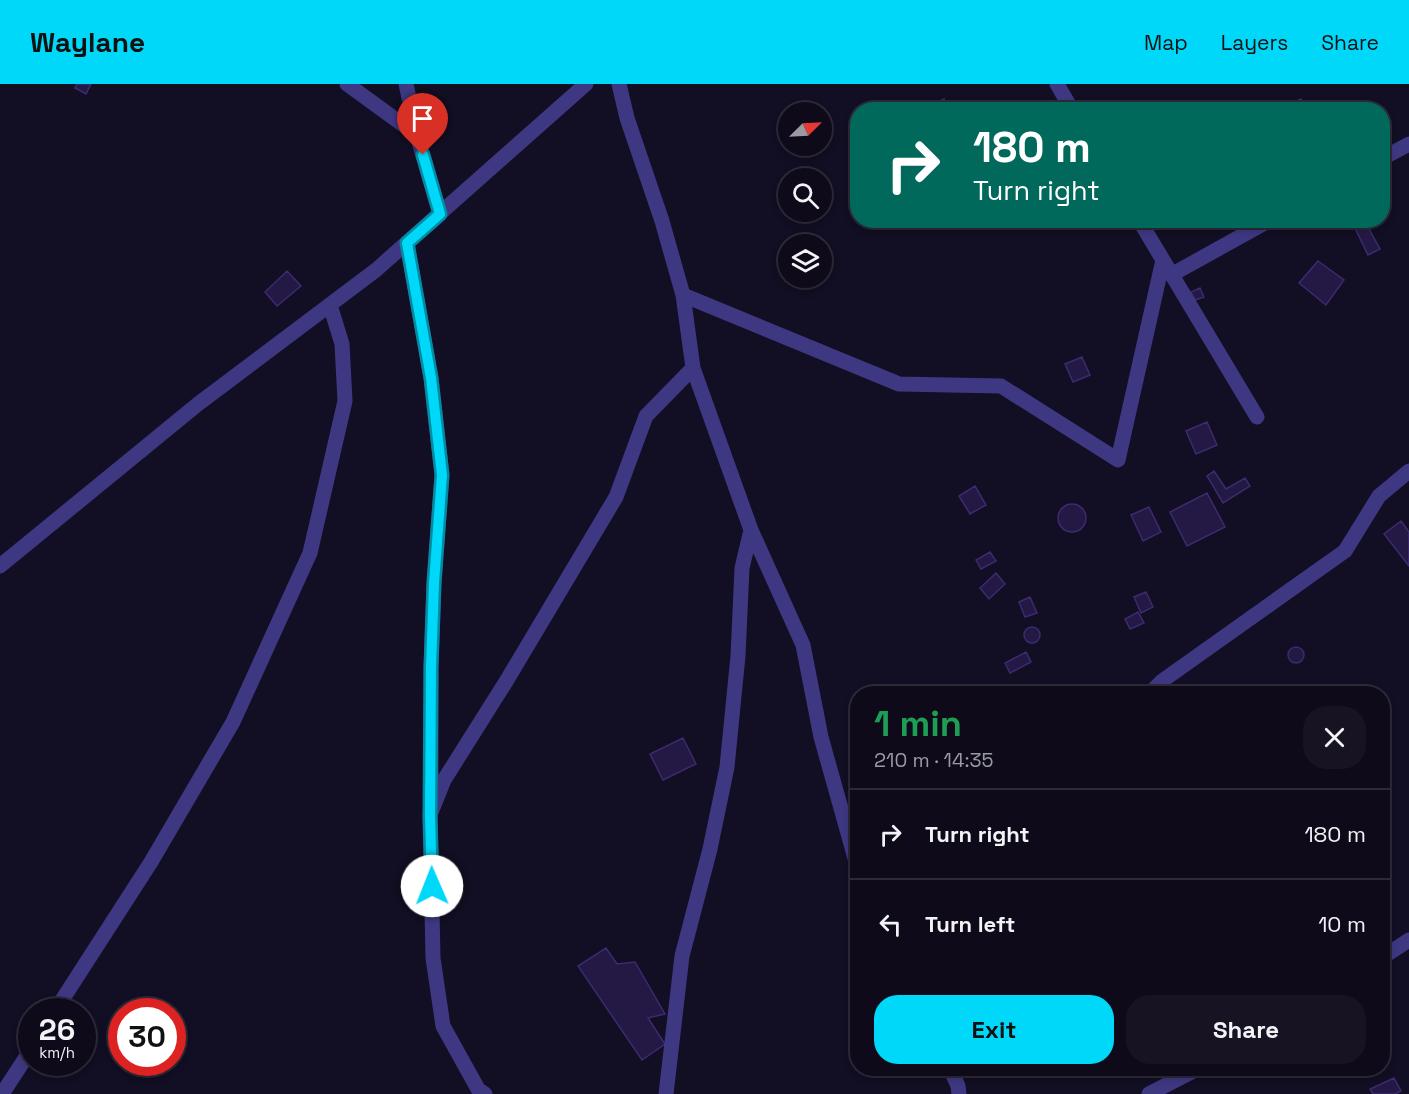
<!DOCTYPE html>
<html lang="en">
<head>
<meta charset="utf-8">
<style>
	body { margin:0; font-family:"Space Grotesk",sans-serif; background:#171323; color:#f1f3f6; height:100vh; display:flex; flex-direction:column; font-size:22px; white-space:nowrap }
	* { box-sizing:border-box; margin:0 }
	p { font-size:20px; color:#9b9aa2 }
	.icon { flex:none; width:33px; height:33px; fill:none; stroke:currentColor; stroke-width:2; stroke-linecap:round; stroke-linejoin:round }
	.map { position:relative; flex:1; overflow:hidden }
	.side { position:absolute; left:850px; top:602px; width:540px; height:390px; display:flex; flex-direction:column; background:#0e0a1a; border-radius:24px; box-shadow:0 3px 9px #0003,0 0 0 2px #2e2b39 }
	.side>* { flex:none }
	.guide { position:absolute; left:850px; top:18px; width:540px; height:126px; border-radius:24px; box-shadow:0 3px 9px #0003,0 0 0 2px #2e2b39; background:#00695c; color:#fff; overflow:hidden }
	.needle { width:39px; rotate:66deg }
	.controls { position:absolute; left:778px; top:18px; display:grid; gap:12px }
	.controls a { display:grid; place-items:center; width:54px; height:54px; border-radius:50%; background:#0e0a1a; box-shadow:0 3px 9px #0003,0 0 0 2px #2e2b39; font-size:30px }
	.speed { position:absolute; left:18px; top:914px; display:flex; gap:12px; font-size:30px; font-weight:700; text-align:center }
	.speed>* { display:grid; place-content:center; width:78px; height:78px; border-radius:50%; background:#0e0a1a; box-shadow:0 3px 9px #0003,0 0 0 2px #2e2b39; line-height:1 }
	.speed small { font-size:15px; font-weight:400 }
	.speed .limit { border:9px solid #d22; background:#fff; color:#111 }
	.pin { position:absolute; display:grid; place-items:center; width:51px; height:51px; color:#fff; margin:-62px -26px; border-radius:50% 50% 50% 0; rotate:-45deg; box-shadow:0 0 6px #0007 }
	.pin .icon { rotate:45deg }
	.me { position:absolute; width:66px; margin:-33px; rotate:359deg; stroke-linejoin:round; filter:drop-shadow(0 0 4px #0008) }
	.turn { display:flex; align-items:center; gap:21px; height:126px; padding:0 24px; font-size:27px }
	.turn .icon { width:78px; height:78px; stroke-width:2.5 }
	.turn b { display:block; font-size:42px; line-height:51px }
	.round { display:grid; place-items:center; flex:none; width:63px; height:63px; border-radius:24px; background:#171323 }
	.headline { display:flex; align-items:center; justify-content:space-between; height:102px; padding:0 24px }
	h1 { font-size:36px; font-weight:700; line-height:45px; color:#1e9e55 }
	.cta { display:flex; gap:12px; margin-top:auto; padding:12px 24px }
	.cta a { flex:1; height:69px; border-radius:24px; background:#00d8fa; color:#111; font-size:24px; font-weight:700; line-height:69px; text-align:center }
	.cta a+a { background:#171323; color:#f1f3f6 }
	ul { padding:0; list-style:none }
	li { display:flex; align-items:center; gap:18px; height:90px; padding:0 24px; border-top:2px solid #2e2b39 }
	li div { flex:1 }
	li b { display:block; font-size:22px }
	li em { font-style:normal }
	header { display:flex; align-items:center; gap:36px; box-sizing:border-box; height:84px; padding:0 30px; background:#00d8fa; color:#111 }
	header strong { font-size:28px }
	nav { display:flex; gap:33px; margin-inline-start:auto; font-size:21px }
	.map>svg:first-child { display:block }
</style>
</head>
<body>
<header>
<strong>Waylane</strong>
<nav><a>Map</a><a>Layers</a><a>Share</a></nav>
</header>
<div class="map">
<svg width="1409" height="1010" viewBox="0 0 1409 1010">
	<rect width="100%" height="100%" fill="#120e23"/>
	<!-- building -->
	<path fill="#241944" stroke="#3c2b70" stroke-width="1.5" d="M 77,0 L 91,0 L 86,10 L 75,4 Z
		M 944,15 L 949,26 L 923,26 Z
		M 1301,15 L 1307,26 L 1286,26 L 1285,23 Z
		M 1351,136 L 1364,136 L 1380,165 L 1368,171 Z
		M 1318,177 L 1344,196 L 1326,221 L 1299,199 Z
		M 287,187 L 301,202 L 277,222 L 265,208 Z
		M 1200,204 L 1204,213 L 1195,216 L 1191,208 Z
		M 1082,273 L 1090,291 L 1073,298 L 1065,280 Z
		M 1207,338 L 1217,361 L 1196,370 L 1186,347 Z
		M 1214,387 L 1226,405 L 1245,394 L 1250,402 L 1223,419 L 1207,392 Z
		M 975,402 L 986,421 L 970,430 L 959,412 Z
		M 1207,409 L 1225,443 L 1187,462 L 1170,428 Z
		M1058 434a14 14 0 1 1 28 0a14 14 0 1 1-28 0Z
		M 1149,423 L 1161,448 L 1143,457 L 1131,431 Z
		M 1401,437 L 1409,448 L 1409,482 L 1384,450 Z
		M 990,468 L 996,477 L 981,485 L 976,476 Z
		M 996,489 L 1005,500 L 989,515 L 980,504 Z
		M 1146,508 L 1153,523 L 1141,529 L 1134,513 Z
		M 1030,513 L 1037,529 L 1025,533 L 1019,518 Z
		M 1138,528 L 1144,539 L 1130,545 L 1125,535 Z
		M1024 551a8 8 0 1 1 16 0a8 8 0 1 1-16 0Z
		M1288 571a8 8 0 1 1 16 0a8 8 0 1 1-16 0Z
		M 1026,568 L 1031,578 L 1010,589 L 1005,579 Z
		M 683,654 L 696,680 L 663,696 L 650,670 Z
		M 606,864 L 617,880 L 635,878 L 665,930 L 648,934 L 665,960 L 642,976 L 578,882 Z
		M 1394,994 L 1401,1007 L 1395,1010 L 1373,1010 L 1370,1005 Z"/>
	<g fill="none" stroke-linecap="round" stroke-linejoin="round">
		<!-- street -->
		<path stroke="#3e3882" stroke-width="15" d="M 347,0 L 417,51
			M 406,0 L 417,51 L 440,130
			M 619,0 L 627,34 L 662,137 L 683,211 L 693,284 L 751,446 L 803,561 L 821,653 L 858,785
			M 1057,0 L 1072,26
			M 1383,74 L 1409,60
			M 1139,136 L 1257,333
			M 407,159 L 431,294 L 442,391 L 434,499 L 431,583 L 431,720
			M 1171,191 L 1270,136
			M 683,211 L 899,300 L 1001,302 L 1118,376 L 1163,176
			M 0,482 L 198,320 L 376,186 L 586,0
			M 1150,609 L 1162,597 L 1345,467 L 1379,412 L 1409,387
			M 1383,873 L 1409,856
			M 55,927 L 151,778 L 233,638 L 310,469 L 345,317 L 342,260 L 330,221
			M 950,984 L 958,1002 L 959,1010
			M 2,1010 L 32,964
			M 485,1010 L 478,1005 L 443,942 L 433,874 L 430,731 L 444,696 L 507,596 L 616,413 L 646,332 L 693,284
			M 666,1010 L 682,872 L 710,765 L 727,683 L 738,572 L 742,484 L 751,446
			M 1149,1010 L 1199,984"/>
	</g>
	<g fill="none" stroke-linecap="round" stroke-linejoin="round">
		<!-- route casing -->
		<g stroke="#008ca2" stroke-width="15">
			<path id="route" d="M 423,71 L 440,130 L 407,159 L 431,294 L 442,391 L 434,499 L 431,583 L 430,731 L 432,802"/>
		</g>
		<!-- route -->
		<use href="#route" stroke="#00d8fa" stroke-width="10"/>
	</g>
</svg>
<div class="controls">
<a><svg class="needle" viewBox="-14 -14 28 28"><path d="M0-13l5 13h-10z" fill="#e53935"/><path d="M0 13l5-13h-10z" fill="#9b9aa2"/></svg></a>
<a><svg class="icon" aria-label="search" viewBox="0 0 24 24"><circle cx="10" cy="10" r="6"/><path d="M15 15l6 6"/></svg></a>
<a><svg class="icon" aria-label="layers" viewBox="0 0 24 24"><path d="M12 4l9 5-9 5-9-5zM3 14l9 5 9-5"/></svg></a>
</div>
<div class="speed"><div>26<small>km/h</small></div><div class="limit">30</div></div>
<div class="pin" style="left:423px;top:71px;background:#d93025"><svg class="icon" aria-label="arrive" viewBox="0 0 24 24"><path d="M6 21V4h12l-3 4 3 4H6"/></svg></div>
<svg class="me" style="left:432px;top:802px" viewBox="-20 -20 40 40"><circle r="19" fill="#fff"/><path d="M0-13L10 11 0 6-10 11z" fill="#00d8fa"/></svg>
<div class="guide">
<div class="turn"><svg class="icon" aria-label="right" viewBox="0 0 24 24"><path d="M7 20v-9h11M14 6l5 5-5 5"/></svg><div><b>180 m</b>Turn right</div></div>
</div>
<section class="side">
<div class="headline"><div><h1>1 min</h1><p>210 m · 14:35</p></div><a class="round"><svg class="icon" aria-label="close" viewBox="0 0 24 24"><path d="M6 6l12 12M18 6L6 18"/></svg></a></div>
<ul>
<li><svg class="icon" aria-label="right" viewBox="0 0 24 24"><path d="M7 20v-9h11M14 6l5 5-5 5"/></svg><div><b>Turn right</b></div><em>180 m</em></li>
<li><svg class="icon" aria-label="left" viewBox="0 0 24 24"><path d="M17 20v-9H6M10 6l-5 5 5 5"/></svg><div><b>Turn left</b></div><em>10 m</em></li>
</ul>
<div class="cta"><a>Exit</a><a>Share</a></div>
</section>
</div>
</body>
</html>
